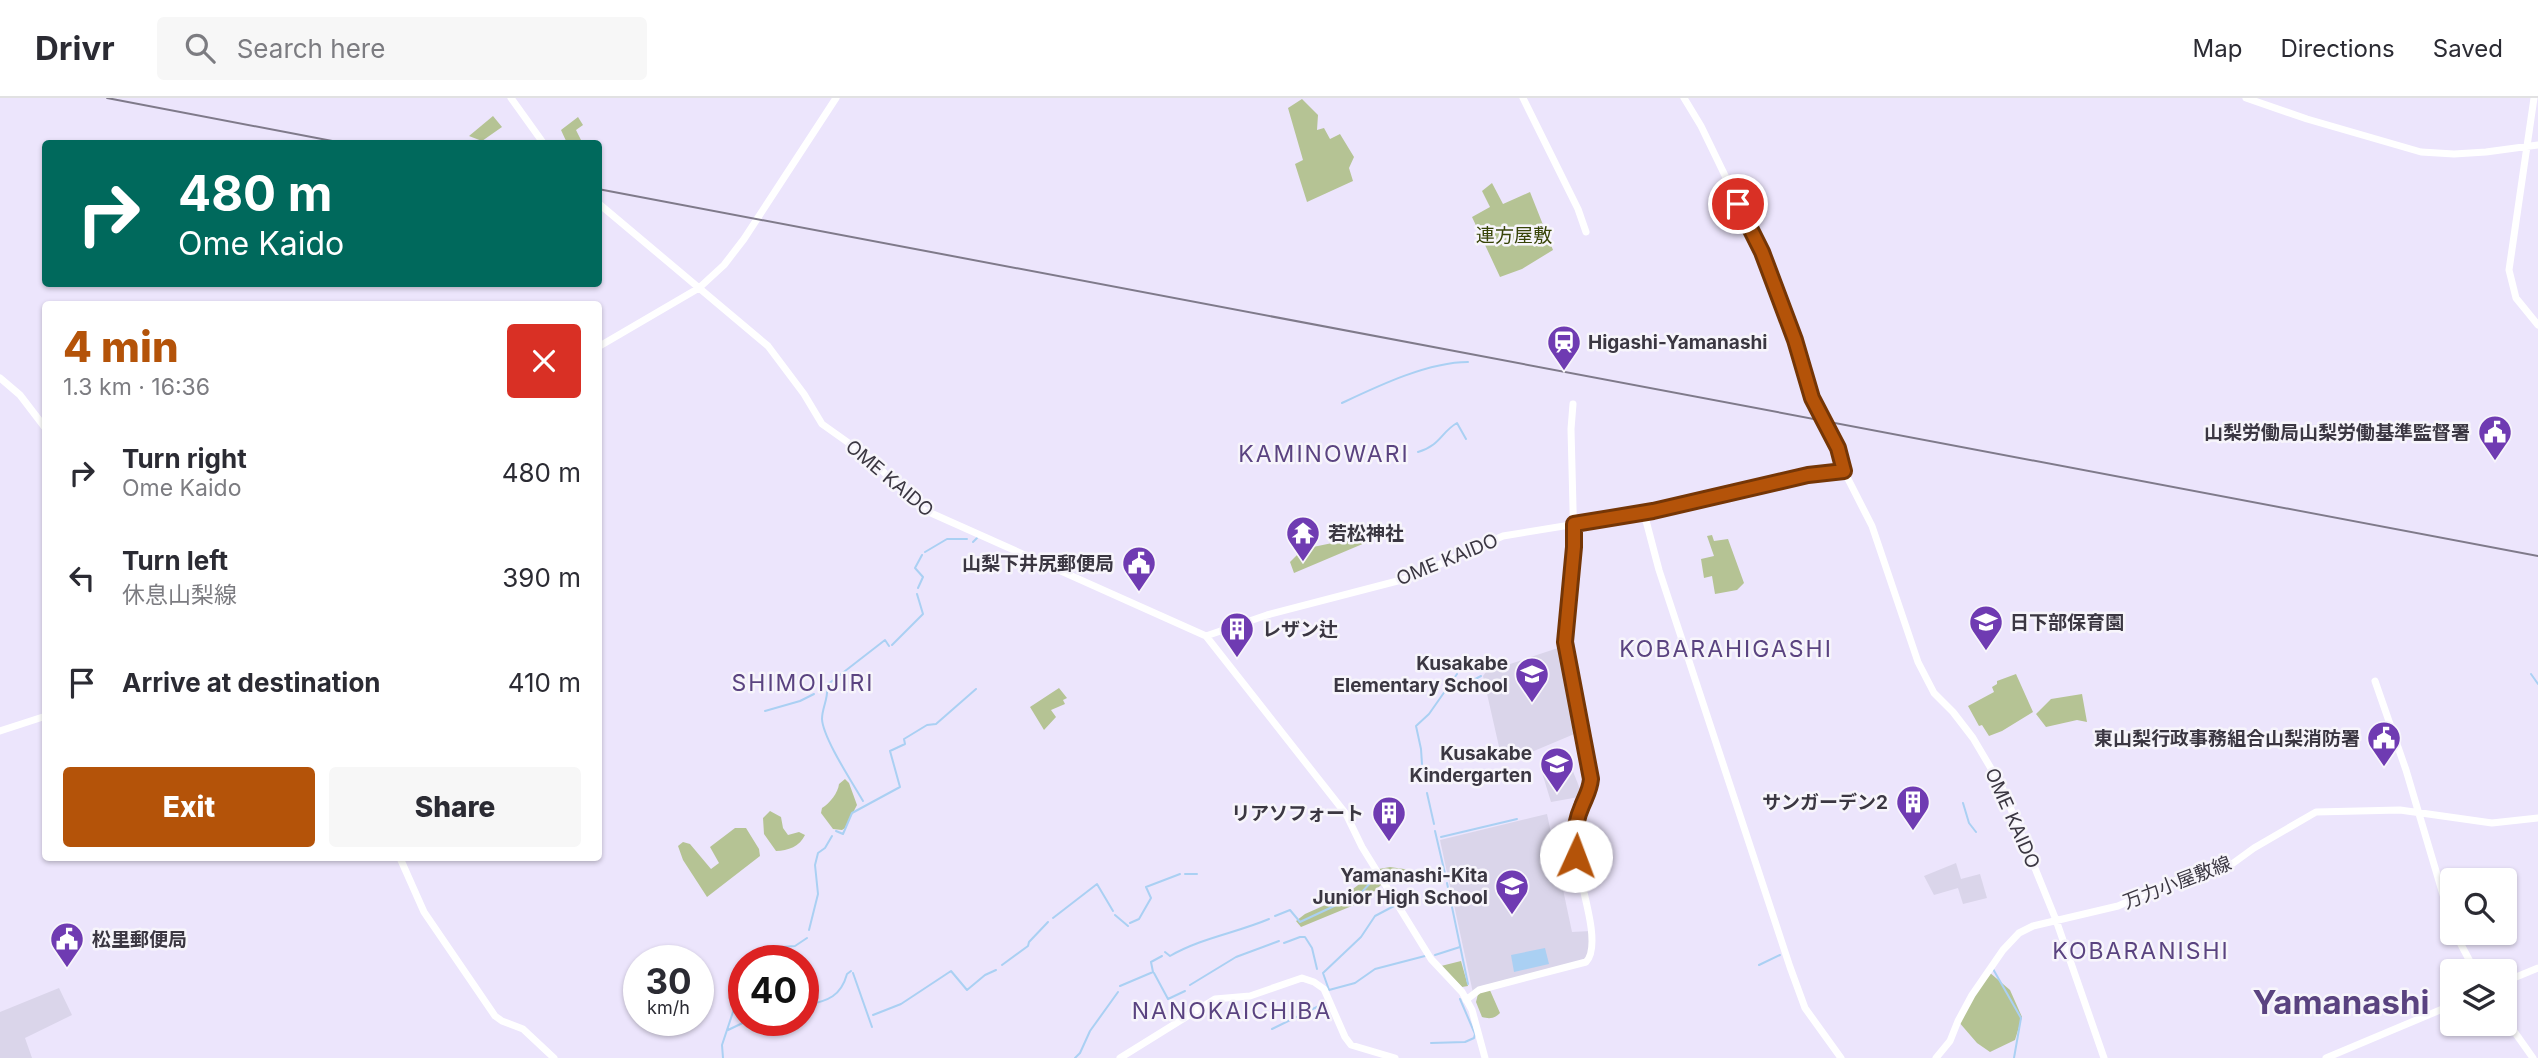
<!DOCTYPE html>
<html lang="en">
<head>
<meta charset="utf-8">
<style>
	body { margin:0; font-family:Inter,"Noto Sans JP",sans-serif; background:#f7f7f7; color:#2b2b33; height:100vh; display:flex; flex-direction:column; font-size:26px; white-space:nowrap }
	* { box-sizing:border-box; margin:0 }
	p { font-size:23px; color:#7c7c81 }
	.icon { flex:none; width:38px; height:38px; fill:none; stroke:currentColor; stroke-width:2; stroke-linecap:round; stroke-linejoin:round }
	.map { position:relative; flex:1; overflow:hidden }
	.details { position:absolute; left:42px; top:203px; width:560px; height:560px; display:flex; flex-direction:column; background:#fff; border-radius:7px; box-shadow:0 2px 5px #0004 }
	.details>* { flex:none }
	.guide { position:absolute; left:42px; top:42px; width:560px; height:147px; border-radius:7px; box-shadow:0 2px 5px #0004; background:#00695c; color:#fff; overflow:hidden }
	.controls { position:absolute; left:2440px; top:770px; display:grid; gap:14px }
	.controls a { display:grid; place-items:center; width:77px; height:77px; border-radius:7px; background:#fff; box-shadow:0 2px 5px #0004; font-size:35px }
	.speed { position:absolute; left:623px; top:847px; display:flex; gap:14px; font-size:35px; font-weight:700; text-align:center }
	.speed>* { display:grid; place-content:center; width:91px; height:91px; border-radius:50%; background:#fff; box-shadow:0 2px 5px #0004; line-height:1 }
	.speed small { font-size:18px; font-weight:400 }
	.speed .limit { border:10px solid #d22; background:#fff; color:#111 }
	.pin { position:absolute; display:grid; place-items:center; width:60px; height:60px; color:#fff; margin:-30px; border:4px solid #fff; border-radius:50%; box-shadow:0 2px 7px #0007 }
	.me { position:absolute; width:77px; margin:-38px; rotate:2deg; stroke-linejoin:round; filter:drop-shadow(0 0 5px #0008) }
	.turn { display:flex; align-items:center; gap:24px; height:147px; padding:0 21px; font-size:32px }
	.turn .icon { width:91px; height:91px; stroke-width:2.5 }
	.turn b { display:block; font-size:49px; line-height:60px }
	.round { display:grid; place-items:center; flex:none; width:74px; height:74px; border-radius:7px; background:#f7f7f7 }
	.head { display:flex; align-items:center; justify-content:space-between; height:119px; padding:0 21px }
	h1 { font-size:42px; font-weight:800; line-height:52px; color:#b45309 }
	.primary-button { display:flex; gap:14px; margin-top:auto; padding:14px 21px }
	.primary-button a { flex:1; height:80px; border-radius:7px; background:#b45309; color:#fff; font-size:28px; font-weight:800; line-height:80px; text-align:center }
	.primary-button a+a { background:#f7f7f7; color:#2b2b33 }
	ul { padding:0; list-style:none }
	li { display:flex; align-items:center; gap:21px; height:105px; padding:0 21px }
	li div { flex:1 }
	li b { display:block; font-size:26px }
	li em { font-style:normal }
	header { display:flex; align-items:center; gap:42px; box-sizing:border-box; height:98px; padding:0 35px; background:#fff; border-bottom:2px solid #e1e1e2 }
	header strong { font-size:33px }
	nav { display:flex; gap:38px; margin-inline-start:auto; font-size:24px }
	.search { width:490px; height:63px; background:#f7f7f7; display:flex; align-items:center; gap:18px; box-sizing:border-box; padding:0 24px; border-radius:7px; color:#7c7c81; font-size:26px }
	.map>svg:first-child { display:block }
</style>
</head>
<body>
<header>
<strong>Drivr</strong>
<div class="search"><svg class="icon" aria-label="search" viewBox="0 0 24 24"><circle cx="10" cy="10" r="6"/><path d="M15 15l6 6"/></svg>Search here</div>
<nav><a>Map</a><a>Directions</a><a>Saved</a></nav>
</header>
<div class="map">
<svg width="2538" height="960" viewBox="0 0 2538 960">
	<rect width="100%" height="100%" fill="#ece5fc"/>
	<!-- education -->
	<path fill="#dad5ea" d="M 1561,549 L 1579,634 L 1534,653 L 1502,662 L 1483,578 L 1486,574 Z
		M 1554,661 L 1560,676 L 1572,671 L 1580,691 L 1579,699 L 1551,704 L 1540,668 Z
		M 1547,716 L 1572,834 L 1591,833 L 1590,861 L 1473,895 L 1440,742 Z
		M 1956,765 L 1961,781 L 1980,776 L 1987,800 L 1963,806 L 1958,790 L 1934,797 L 1924,778 Z
		M 59,890 L 72,917 L 25,940 L 32,960 L 0,960 L 0,914 Z"/>
	<!-- green -->
	<path fill="#b5c394" d="M 1302,1 L 1318,17 L 1317,32 L 1324,30 L 1330,41 L 1340,36 L 1354,59 L 1349,70 L 1353,83 L 1307,104 L 1295,66 L 1303,62 L 1288,10 Z
		M 493,18 L 502,29 L 482,43 L 469,38 Z
		M 578,19 L 583,27 L 576,32 L 582,44 L 567,45 L 561,32 Z
		M 1492,85 L 1503,106 L 1530,94 L 1553,152 L 1522,171 L 1500,179 L 1472,119 L 1490,109 L 1482,93 Z
		M 1371,437 L 1372,442 L 1294,475 L 1290,464 L 1306,448 L 1313,449 Z
		M 1712,437 L 1714,443 L 1728,441 L 1744,485 L 1737,492 L 1715,496 L 1712,478 L 1704,480 L 1701,461 L 1714,458 L 1707,438 Z
		M 2016,576 L 2033,614 L 2002,633 L 1989,638 L 1982,627 L 1979,628 L 1968,608 L 1994,594 L 1992,589 L 1997,586 L 1997,583 Z
		M 1059,590 L 1067,600 L 1063,602 L 1065,606 L 1051,612 L 1056,619 L 1044,632 L 1030,609 Z
		M 2082,596 L 2087,624 L 2077,622 L 2046,629 L 2036,616 L 2051,601 Z
		M 845,681 L 849,685 L 857,707 L 845,730 L 842,732 L 833,731 L 821,715 L 822,710 C 830,705 838,695 839,686 Z
		M 770,713 L 781,719 L 783,730 L 788,737 L 799,734 L 805,737 C 800,748 788,753 776,753 L 764,736 L 763,720 Z
		M 735,730 L 746,730 L 759,751 L 760,758 L 707,799 L 683,762 L 678,748 L 683,744 L 690,746 L 711,771 L 719,765 L 710,749 Z
		M 1390,769 L 1411,772 L 1416,775 L 1417,782 L 1384,781 L 1379,771 Z
		M 1374,775 L 1381,787 L 1364,803 L 1301,829 L 1296,823 L 1305,816 L 1341,800 Z
		M 1461,863 L 1468,888 L 1462,889 L 1441,868 Z
		M 1989,874 L 2010,892 L 2022,919 L 2015,942 L 1990,954 L 1977,945 L 1958,923 Z
		M 1489,890 L 1500,915 C 1494,921 1489,921 1482,919 L 1476,904 L 1479,892 Z"/>
	<!-- water -->
	<path fill="#aad0f3" d="M 1545,850 L 1549,866 L 1514,874 L 1511,857 Z"/>
	<g fill="none" stroke-linecap="round" stroke-linejoin="round">
		<!-- stream -->
		<path stroke="#aad0f3" stroke-width="2" d="M 1342,305 C 1378,288 1428,264 1468,264
			M 1418,354 C 1441,347 1441,334 1457,325 L 1466,341
			M 973,444 L 977,440
			M 925,454 L 947,441 L 967,441
			M 918,490 L 923,479 L 915,470 L 922,457
			M 892,547 L 923,516 L 917,496
			M 2531,576 L 2538,586
			M 1452,584 L 1462,588 L 1481,578
			M 765,613 L 800,603 L 814,596
			M 1422,666 L 1421,651 L 1416,628 L 1429,616 L 1457,576
			M 1427,695 L 1434,726
			M 863,703 C 852,684 823,640 822,621 C 822,609 829,600 827,587 L 885,542 L 889,548
			M 1963,705 L 1969,725 L 1976,734
			M 836,733 L 843,736 L 852,715 L 900,689 L 890,653 L 905,646 L 904,641 L 927,627 L 936,626 L 976,591
			M 1441,739 L 1517,721
			M 1384,775 L 1409,776
			M 1185,776 L 1197,776
			M 1422,778 L 1446,780 L 1435,733
			M 1447,785 L 1468,886
			M 1394,808 L 1375,818 L 1361,839 L 1323,875 L 1329,892 L 1355,885 L 1375,871 L 1425,858
			M 1115,817 L 1128,828
			M 1275,818 L 1290,812 L 1300,824 L 1360,796 L 1373,782
			M 1053,820 L 1097,786 L 1113,813
			M 1130,825 L 1139,821 L 1151,800 L 1146,789 L 1180,776
			M 809,832 L 818,796 L 815,767 L 818,755 L 825,750 L 832,738
			M 1284,845 L 1300,839 L 1305,839 L 1312,850 L 1317,871
			M 781,849 L 795,848 L 807,840
			M 1165,854 L 1170,858 C 1201,840 1236,835 1269,821
			M 1435,857 L 1460,849
			M 748,863 L 749,858 L 756,856
			M 1002,867 L 1028,848 L 1029,844 L 1048,824
			M 1759,867 L 1780,857
			M 1993,871 L 2021,920 L 2014,960
			M 853,875 L 872,929
			M 1154,875 L 1168,901 L 1185,893
			M 1190,887 L 1236,859 L 1279,843
			M 1120,888 L 1153,874 L 1151,864 L 1162,858
			M 803,899 L 807,907 C 828,903 841,898 847,876 L 851,873
			M 873,917 L 901,906 L 951,873 L 967,892 L 985,877 L 996,872
			M 1272,931 L 1327,904
			M 728,932 L 749,922
			M 1431,945 L 1465,944 L 1474,940 L 1475,936 L 1460,901
			M 723,960 L 722,947 L 744,881
			M 1075,960 L 1080,955 L 1090,933 L 1118,894"/>
		<!-- secondary -->
		<path stroke="#fff" stroke-width="7" d="M 511,0 L 544,46
			M 1523,0 L 1578,111 L 1586,134
			M 1684,0 L 1701,28 L 1762,154 L 1795,242 L 1812,300 L 1837,350 L 1844,373 L 1872,428 L 1918,564 L 1934,595 L 1953,614 L 1973,640 L 2002,689 L 2056,822 L 2104,960
			M 2246,0 L 2307,21 L 2421,54 L 2454,56 L 2486,54 L 2538,47
			M 2534,0 L 2509,172 L 2516,200 L 2538,227
			M 598,105 L 768,248 L 804,296 L 822,326 L 867,358 L 922,411 L 1206,538 L 1267,517 L 1409,480 L 1503,438 L 1644,415 L 1808,377 L 1844,373
			M 598,249 L 699,190 L 724,167 L 744,141 L 836,0
			M 0,280 L 20,297 L 46,331
			M 1644,415 L 1659,472 L 1790,869 L 1805,910 L 1841,960
			M 1206,538 L 1346,716 L 1362,749 L 1431,861 L 1462,894 L 1472,912 L 1485,960
			M 2375,583 L 2406,672 L 2452,827
			M 0,633 L 46,618
			M 400,760 L 424,814 L 495,918 L 502,923 L 523,931 L 554,960
			M 2455,835 L 2475,873
			M 2504,884 L 2538,870
			M 1466,902 L 1479,892 L 1586,864 C 1605,845 1573,768 1573,741 C 1574,716 1592,698 1590,673 L 1565,544 L 1574,449 L 1571,331 L 1573,306
			M 2504,919 L 2533,960
			M 1120,960 L 1215,901 L 1250,898 L 1302,880 L 1314,884 L 1324,891 L 1345,939 L 1351,947 L 1395,960
			M 1936,960 L 1950,943 L 1958,923 L 1972,897 L 2003,852 L 2019,835 L 2033,828 L 2118,808 L 2177,782 L 2232,766 L 2254,750 L 2316,714 L 2400,712 L 2492,725 L 2538,720
			M 2326,960 L 2452,907"/>
		<!-- rail -->
		<path stroke="#7f7a8a" stroke-width="2" d="M 107,0 L 348,46
			M 598,91 L 2538,458"/>
	</g>
	<g fill="none" stroke-linecap="round" stroke-linejoin="round">
		<!-- route casing -->
		<g stroke="#753606" stroke-width="18">
			<path id="route" d="M 1576,758 C 1573,740 1575,724 1582,708 C 1586,698 1590,692 1591,681 L 1565,544 L 1574,449 L 1574,426 L 1653,413 L 1808,377 L 1844,373 L 1838,350 L 1812,300 L 1795,242 L 1762,154 L 1738,106"/>
		</g>
		<!-- route -->
		<use href="#route" stroke="#b45309" stroke-width="12"/>
	</g>
	<!-- icons -->
	<defs>
		<g id="station-pin" transform="scale(1.75)"><path d="M0 17L-7.5 6A9.5 9.5 0 1 1 7.5 6Z" fill="#6f3bb2" stroke="#f7f5fb"/><path d="M-3-6H3Q5-6 5-4V2Q5 4 3 4L4.5 6H3L1.5 4h-3L-3 6H-4.5L-3 4Q-5 4-5 2V-4Q-5-6-3-6ZM-3.5-4v3h7v-3ZM-3.5 1v1.5H-2V1ZM2 1v1.5H3.5V1Z" fill="#fff"/></g>
		<g id="civic-pin" transform="scale(1.75)"><path d="M0 17L-7.5 6A9.5 9.5 0 1 1 7.5 6Z" fill="#6f3bb2" stroke="#f7f5fb"/><path d="M-.6-6.5H3V-4.5H.6V-3L4-1V1h2V6H-6V1h2V-1L-.6-3ZM-1.2 2.5V6h2.4V2.5Z" fill="#fff"/></g>
		<g id="temple-pin" transform="scale(1.75)"><path d="M0 17L-7.5 6A9.5 9.5 0 1 1 7.5 6Z" fill="#6f3bb2" stroke="#f7f5fb"/><path d="M0-6L5-2H3V0L6.5 2.5H4V6H1.5V3h-3V6H-4V2.5H-6.5L-3 0V-2H-5Z" fill="#fff"/></g>
		<g id="school-pin" transform="scale(1.75)"><path d="M0 17L-7.5 6A9.5 9.5 0 1 1 7.5 6Z" fill="#6f3bb2" stroke="#f7f5fb"/><path d="M0-5L7-2L0 1L-7-2ZM-4 1L0 2.5L4 1V4Q0 6-4 4Z" fill="#fff"/></g>
		<g id="building-pin" transform="scale(1.75)"><path d="M0 17L-7.5 6A9.5 9.5 0 1 1 7.5 6Z" fill="#6f3bb2" stroke="#f7f5fb"/><path d="M-4-6H4V6H1V3H-1V6H-4ZM-2.5-4.3h1.7v1.8h-1.7ZM.8-4.3h1.7v1.8H.8ZM-2.5-1h1.7V.8h-1.7ZM.8-1h1.7V.8H.8Z" fill="#fff"/></g>
	</defs>
	<g fill-rule="evenodd">
		<use href="#station-pin" x="1564" y="244"/>
		<use href="#civic-pin" x="2495" y="334"/>
		<use href="#temple-pin" x="1303" y="435"/>
		<use href="#civic-pin" x="1139" y="465"/>
		<use href="#school-pin" x="1986" y="524"/>
		<use href="#building-pin" x="1237" y="531"/>
		<use href="#school-pin" x="1532" y="576"/>
		<use href="#civic-pin" x="2384" y="640"/>
		<use href="#school-pin" x="1557" y="666"/>
		<use href="#building-pin" x="1913" y="704"/>
		<use href="#building-pin" x="1389" y="715"/>
		<use href="#school-pin" x="1512" y="788"/>
		<use href="#civic-pin" x="67" y="841"/>
	</g>
	<g text-anchor="middle" stroke-width="5" stroke-linejoin="round" paint-order="stroke">
		<!-- park labels -->
		<g font-size="19" fill="#374307" stroke="#f7f5fb">
			<text x="1514" y="144">連方屋敷</text>
		</g>
		<!-- poi labels -->
		<g font-size="19" font-weight="bold" fill="#3b3742" stroke="#f7f5fb" text-anchor="end">
			<text x="1588" y="251" text-anchor="start">Higashi-Yamanashi</text>
			<text x="2470" y="341">山梨労働局山梨労働基準監督署</text>
			<text x="1328" y="442" text-anchor="start">若松神社</text>
			<text x="1114" y="472">山梨下井尻郵便局</text>
			<text x="2010" y="531" text-anchor="start">日下部保育園</text>
			<text x="1262" y="538" text-anchor="start">レザン辻</text>
			<text x="1508" y="572">Kusakabe<tspan x="1508" dy="22">Elementary School</tspan></text>
			<text x="2360" y="647">東山梨行政事務組合山梨消防署</text>
			<text x="1532" y="662">Kusakabe<tspan x="1532" dy="22">Kindergarten</tspan></text>
			<text x="1888" y="711">サンガーデン2</text>
			<text x="1364" y="722">リアソフォート</text>
			<text x="1488" y="784">Yamanashi-Kita<tspan x="1488" dy="22">Junior High School</tspan></text>
			<text x="92" y="848" text-anchor="start">松里郵便局</text>
		</g>
		<!-- street labels -->
		<g font-size="19" fill="#3b3742" stroke="#f7f5fb">
			<text transform="translate(890 380) rotate(40)" y="7">OME KAIDO</text>
			<text transform="translate(1447 461) rotate(-22)" y="7">OME KAIDO</text>
			<text transform="translate(2013 720) rotate(66)" y="7">OME KAIDO</text>
			<text transform="translate(2177 784) rotate(-21)" y="7">万力小屋敷線</text>
		</g>
		<!-- quarter labels -->
		<g font-size="23" letter-spacing="2" fill="#5a4380" stroke="#f7f5fb">
			<text x="1324" y="364">KAMINOWARI</text>
			<text x="1726" y="559">KOBARAHIGASHI</text>
			<text x="803" y="593">SHIMOIJIRI</text>
			<text x="2141" y="861">KOBARANISHI</text>
			<text x="1232" y="921">NANOKAICHIBA</text>
		</g>
		<!-- town labels -->
		<g font-size="33" font-weight="bold" fill="#5a4380" stroke="#f7f5fb">
			<text x="2341" y="916">Yamanashi</text>
		</g>
	</g>
</svg>
<div class="controls">
<a><svg class="icon" aria-label="search" viewBox="0 0 24 24"><circle cx="10" cy="10" r="6"/><path d="M15 15l6 6"/></svg></a>
<a><svg class="icon" aria-label="layers" viewBox="0 0 24 24"><path d="M12 4l9 5-9 5-9-5zM3 14l9 5 9-5"/></svg></a>
</div>
<div class="speed"><div>30<small>km/h</small></div><div class="limit">40</div></div>
<div class="pin" style="left:1738px;top:106px;background:#d93025"><svg class="icon" aria-label="arrive" viewBox="0 0 24 24"><path d="M6 21V4h12l-3 4 3 4H6"/></svg></div>
<svg class="me" style="left:1576px;top:758px" viewBox="-20 -20 40 40"><circle r="19" fill="#fff"/><path d="M0-13L10 11 0 6-10 11z" fill="#b45309"/></svg>
<div class="guide">
<div class="turn"><svg class="icon" aria-label="right" viewBox="0 0 24 24"><path d="M7 20v-9h11M14 6l5 5-5 5"/></svg><div><b>480 m</b>Ome Kaido</div></div>
</div>
<section class="details">
<div class="head"><div><h1>4 min</h1><p>1.3 km · 16:36</p></div><a class="round" style="background:#d93025;color:#fff"><svg class="icon" aria-label="close" viewBox="0 0 24 24"><path d="M6 6l12 12M18 6L6 18"/></svg></a></div>
<ul>
<li><svg class="icon" aria-label="right" viewBox="0 0 24 24"><path d="M7 20v-9h11M14 6l5 5-5 5"/></svg><div><b>Turn right</b><p>Ome Kaido</p></div><em>480 m</em></li>
<li><svg class="icon" aria-label="left" viewBox="0 0 24 24"><path d="M17 20v-9H6M10 6l-5 5 5 5"/></svg><div><b>Turn left</b><p>休息山梨線</p></div><em>390 m</em></li>
<li><svg class="icon" aria-label="arrive" viewBox="0 0 24 24"><path d="M6 21V4h12l-3 4 3 4H6"/></svg><div><b>Arrive at destination</b></div><em>410 m</em></li>
</ul>
<div class="primary-button"><a>Exit</a><a>Share</a></div>
</section>
</div>
</body>
</html>
